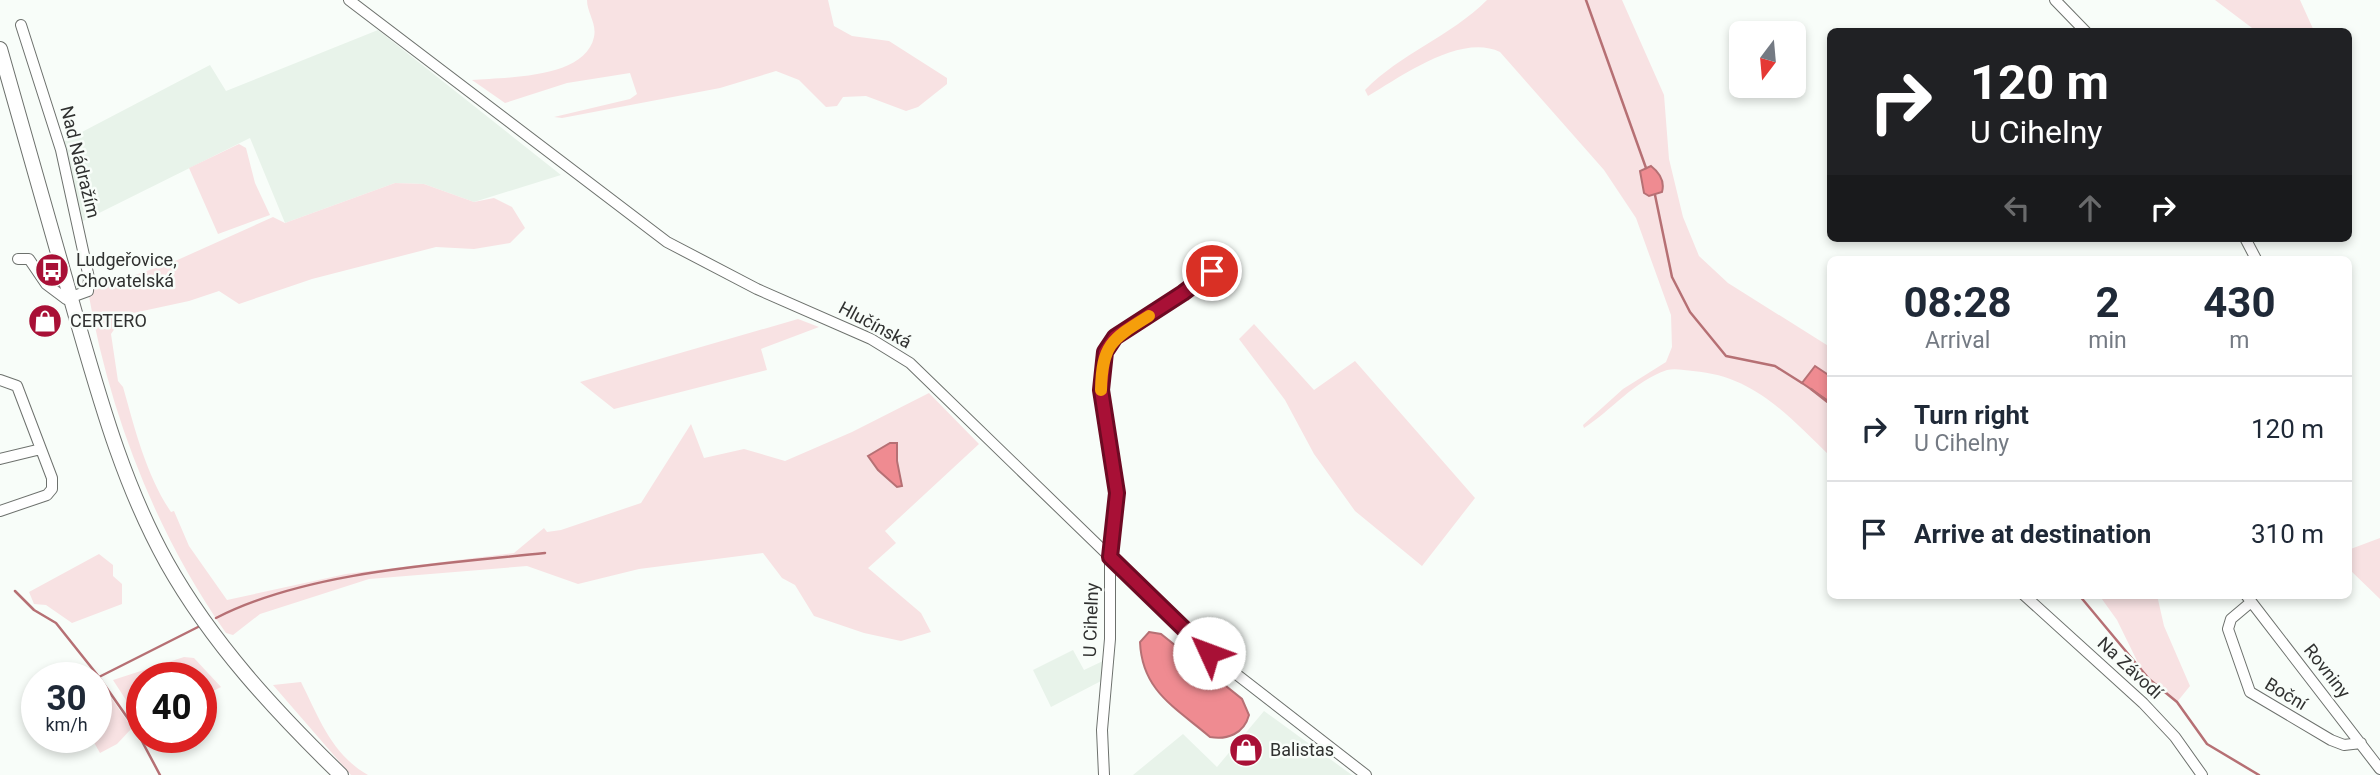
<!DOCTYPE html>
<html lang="en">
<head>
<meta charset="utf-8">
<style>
	body { margin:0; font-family:Roboto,sans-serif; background:#f2f2f3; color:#1f2937; height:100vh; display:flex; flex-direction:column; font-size:26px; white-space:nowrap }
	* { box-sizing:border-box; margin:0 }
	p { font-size:23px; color:#747a83 }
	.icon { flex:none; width:38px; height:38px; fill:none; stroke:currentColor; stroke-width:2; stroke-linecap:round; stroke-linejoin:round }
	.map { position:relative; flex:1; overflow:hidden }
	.panel { position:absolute; left:1827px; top:256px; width:525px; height:343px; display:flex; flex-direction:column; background:#fff; border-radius:10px; box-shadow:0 4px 10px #0003 }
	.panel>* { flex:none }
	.guide { position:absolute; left:1827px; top:28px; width:525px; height:214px; border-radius:10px; box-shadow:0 4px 10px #0003; background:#202124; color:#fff; overflow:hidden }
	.needle { width:46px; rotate:196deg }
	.buttons { position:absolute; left:1729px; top:21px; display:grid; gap:14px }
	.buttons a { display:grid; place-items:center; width:77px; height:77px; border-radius:10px; background:#fff; box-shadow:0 4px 10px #0003; font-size:35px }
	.speed { position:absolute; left:21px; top:662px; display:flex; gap:14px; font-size:35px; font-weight:700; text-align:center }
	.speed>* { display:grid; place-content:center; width:91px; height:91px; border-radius:50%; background:#fff; box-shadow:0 4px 10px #0003; line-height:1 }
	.speed small { font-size:18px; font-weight:400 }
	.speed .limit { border:10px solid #d22; background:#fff; color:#111 }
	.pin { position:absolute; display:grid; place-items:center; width:60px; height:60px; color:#fff; margin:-30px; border:4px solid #fff; border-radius:50%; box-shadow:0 2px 7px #0007 }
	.me { position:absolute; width:77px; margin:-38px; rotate:313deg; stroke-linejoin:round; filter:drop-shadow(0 0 5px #0008) }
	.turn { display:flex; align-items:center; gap:24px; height:147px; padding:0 28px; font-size:32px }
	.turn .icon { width:91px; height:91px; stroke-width:2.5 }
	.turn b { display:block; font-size:49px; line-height:60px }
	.lanes { display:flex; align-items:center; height:66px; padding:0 28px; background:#0003; justify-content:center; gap:35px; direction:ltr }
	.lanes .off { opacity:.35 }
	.eta { display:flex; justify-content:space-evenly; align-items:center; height:119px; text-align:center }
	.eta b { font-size:42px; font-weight:700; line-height:49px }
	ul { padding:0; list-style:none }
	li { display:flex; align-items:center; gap:21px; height:105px; padding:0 28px; border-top:2px solid #e0e1e3 }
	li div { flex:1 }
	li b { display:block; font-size:26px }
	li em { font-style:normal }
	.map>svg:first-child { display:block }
</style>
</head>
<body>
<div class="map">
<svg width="2380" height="775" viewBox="0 0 2380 775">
	<rect width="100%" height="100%" fill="#f8fdf9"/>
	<!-- built -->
	<path fill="#e8f3ea" d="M 378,30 L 561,175 L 474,202 L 424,184 L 395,183 L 285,223 L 250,138 L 77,224 L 59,144 L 210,65 L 226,91 Z
		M 1073,650 L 1084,670 L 1105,660 L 1103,680 L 1051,707 L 1033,670 Z
		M 1264,711 L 1352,775 L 1133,775 L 1183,734 L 1217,767 Z"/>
	<!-- green -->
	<path fill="#f8e2e3" d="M 587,0 L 828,0 L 834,26 L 852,36 L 889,41 L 947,78 L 947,84 L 918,107 L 906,111 L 866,96 L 843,97 L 837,106 L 826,107 L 799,80 L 776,71 L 720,88 L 562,118 L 554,117 L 630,99 L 637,94 L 630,73 L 567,83 L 505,103 L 472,80 C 506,77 585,79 594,37 C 597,23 587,13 587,0 Z
		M 1487,0 L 1622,0 L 1664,95 L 1669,159 L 1683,217 L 1699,256 L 1728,283 L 1830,347 L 1830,376 L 1815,367 L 1830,402 L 1830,456 C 1788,416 1755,376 1693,371 C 1685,370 1674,368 1667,370 C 1634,381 1612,410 1584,428 L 1583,425 L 1623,389 L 1666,362 L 1672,347 L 1671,315 L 1636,218 L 1604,170 L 1500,52 C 1461,33 1402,76 1368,96 L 1365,90 C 1401,53 1450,37 1487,0 Z
		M 2215,0 L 2300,0 L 2314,31 L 2256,31 Z
		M 239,144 L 246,148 L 255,183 L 270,215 L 218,234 L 189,168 Z
		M 395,183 L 424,184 L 474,202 L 494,198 L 512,207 L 525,228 L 510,243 L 474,249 L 436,247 L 312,279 L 239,304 L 219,291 L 189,301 L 124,315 L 111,334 L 118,381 L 123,387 C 135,429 146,475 171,512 L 174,511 L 189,546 L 227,600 L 346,574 L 514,553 L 544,528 L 547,532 L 561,530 L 641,503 L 691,424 L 704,458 L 744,449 L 785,461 L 852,432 L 929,393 L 979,444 L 885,531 L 896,543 L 868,568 L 921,613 L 931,632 L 901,641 L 864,633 L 814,616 L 795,585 L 782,578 L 763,553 L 639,569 L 578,584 L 527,566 L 369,579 L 260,614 L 233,635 L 226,633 C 155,532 109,412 88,291 L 173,262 L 273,217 L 285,223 Z
		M 798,319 L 819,327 L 761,349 L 767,370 L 614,409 L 580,382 Z
		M 1254,324 L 1314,390 L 1355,361 L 1475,498 L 1422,566 L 1355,511 L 1314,454 L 1285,400 L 1239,339 Z
		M 2380,538 L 2380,599 L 2349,569 L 2348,550 Z
		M 99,554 L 113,565 L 113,576 L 122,584 L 122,604 L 72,623 L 46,605 L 34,604 L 29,592 Z
		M 2099,595 L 2157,595 L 2164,626 L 2190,686 L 2177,702 L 2142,671 L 2117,620 Z
		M 184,657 L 194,658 L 221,687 L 201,697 L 201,677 L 142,677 L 142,721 L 139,720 L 113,680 Z
		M 301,682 C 318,716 332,755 368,775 L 351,775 L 273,685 Z
		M 103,686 L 132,728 L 117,744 L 100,753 L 91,737 L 96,737 L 96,688 Z"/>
	<!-- water -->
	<path fill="#ef8b91" stroke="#b67074" stroke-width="2" d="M 1651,166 C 1660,173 1665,181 1662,192 L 1649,196 L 1644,193 L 1640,171 Z
		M 1815,366 L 1830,376 L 1830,402 L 1802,383 Z
		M 890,443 L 897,443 L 897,461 L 902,486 L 897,487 L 878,470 L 868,456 Z
		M 1149,632 L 1161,634 L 1242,699 L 1249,715 C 1244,734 1227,740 1210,737 C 1175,707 1142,691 1140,642 Z"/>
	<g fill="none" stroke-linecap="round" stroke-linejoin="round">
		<!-- stream -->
		<path stroke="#b67074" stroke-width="2.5" d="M 1586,0 L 1646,168
			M 1655,195 L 1672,277 L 1690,312 L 1726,356 L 1775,366 L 1802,383
			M 1811,389 L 1830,404
			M 15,591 L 34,610 L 56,623 L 99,677 L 136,730 L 160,775
			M 2079,595 L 2149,679 L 2177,702 L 2207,744 L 2259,775
			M 216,618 C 307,571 443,564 545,553
			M 99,677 L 198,627"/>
		<!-- minor casing -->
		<g stroke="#6d716d" stroke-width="12">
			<path id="minor" d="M 349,0 L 667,242 L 757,289 L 871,339 L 910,363 L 1209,653 L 1366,775
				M 2055,0 L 2086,32
				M 2245,238 L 2256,259
				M 18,259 L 29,259 L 46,284 L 66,299 L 88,291 L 89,278 L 61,150 L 21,25
				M 0,380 L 17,386 L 52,478 L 52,489 L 47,495 L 0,511
				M 0,459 L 41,449
				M 2024,595 L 2143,703 L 2175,737 L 2202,775
				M 2246,595 L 2380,769
				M 2250,603 L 2231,619 L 2228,629 L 2250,692 L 2331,740 L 2344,745 L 2361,743
				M 1104,775 L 1102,730 L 1110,639 L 1110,557 L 1117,509 L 1116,475 L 1101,390 L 1105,352 L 1115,336 L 1183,293 L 1212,270"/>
		</g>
		<!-- major casing -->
		<g stroke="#6d716d" stroke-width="16">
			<path id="major" d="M 0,49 C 26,139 51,230 77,320 C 101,403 124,486 167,563 C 212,643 275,711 341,775"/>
		</g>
		<!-- minor -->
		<use href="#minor" stroke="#fff" stroke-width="10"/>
		<!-- major -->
		<use href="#major" stroke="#fff" stroke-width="14"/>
	</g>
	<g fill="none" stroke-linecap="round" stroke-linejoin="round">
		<!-- route casing -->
		<g stroke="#6d0a23" stroke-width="18">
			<path id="route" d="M 1209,653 L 1110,557 L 1117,493 L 1101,390 L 1105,352 L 1115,337 L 1183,293 L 1212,271"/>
		</g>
		<!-- route -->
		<use href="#route" stroke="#a81036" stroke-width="12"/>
		<!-- slow -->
		<path stroke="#f59e0b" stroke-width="12" d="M 1101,390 C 1102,344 1112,339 1149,316"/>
	</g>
	<!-- icons -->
	<defs>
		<g id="bus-disc" transform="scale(1.75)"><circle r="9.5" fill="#a81036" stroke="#f8fdf9"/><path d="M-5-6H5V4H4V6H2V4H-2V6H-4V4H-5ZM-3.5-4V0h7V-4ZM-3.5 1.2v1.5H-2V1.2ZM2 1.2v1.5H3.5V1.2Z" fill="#fff"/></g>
		<g id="shop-disc" transform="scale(1.75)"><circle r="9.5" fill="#a81036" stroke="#f8fdf9"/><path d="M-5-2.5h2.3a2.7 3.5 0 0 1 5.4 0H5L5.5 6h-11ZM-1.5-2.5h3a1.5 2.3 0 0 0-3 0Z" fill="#fff"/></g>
	</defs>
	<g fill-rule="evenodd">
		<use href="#bus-disc" x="52" y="270"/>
		<use href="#shop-disc" x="45" y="321"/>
		<use href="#shop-disc" x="1246" y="750"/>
	</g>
	<g text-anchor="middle" stroke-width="5" stroke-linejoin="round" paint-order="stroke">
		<!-- street labels -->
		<g font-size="18" fill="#303130" stroke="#f8fdf9">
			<text transform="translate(80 162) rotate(76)" y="6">Nad Nádražím</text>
			<text transform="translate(875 325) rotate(28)" y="6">Hlučínská</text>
			<text transform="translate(1091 620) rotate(-88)" y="6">U Cihelny</text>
			<text transform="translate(2130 668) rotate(43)" y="6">Na Závodí</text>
			<text transform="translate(2327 671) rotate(52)" y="6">Rovniny</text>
			<text transform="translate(2286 694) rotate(31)" y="6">Boční</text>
		</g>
		<!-- poi labels -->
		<g font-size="18" fill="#303130" stroke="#f8fdf9" text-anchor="start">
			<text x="76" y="266">Ludgeřovice,<tspan x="76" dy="21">Chovatelská</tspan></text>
			<text x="70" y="327">CERTERO</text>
			<text x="1270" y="756">Balistas</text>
		</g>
	</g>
</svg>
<div class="buttons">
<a><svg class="needle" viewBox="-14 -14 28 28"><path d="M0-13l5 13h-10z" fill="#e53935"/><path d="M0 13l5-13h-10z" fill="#747a83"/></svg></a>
</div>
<div class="speed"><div>30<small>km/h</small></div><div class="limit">40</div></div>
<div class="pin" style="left:1212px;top:271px;background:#d93025"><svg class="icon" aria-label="arrive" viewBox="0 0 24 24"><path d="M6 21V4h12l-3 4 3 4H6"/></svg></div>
<svg class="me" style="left:1209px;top:653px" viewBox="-20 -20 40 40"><circle r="19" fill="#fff"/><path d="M0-13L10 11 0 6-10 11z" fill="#a81036"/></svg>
<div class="guide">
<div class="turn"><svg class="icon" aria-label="right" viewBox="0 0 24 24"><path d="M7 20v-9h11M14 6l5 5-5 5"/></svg><div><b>120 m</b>U Cihelny</div></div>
<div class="lanes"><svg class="icon off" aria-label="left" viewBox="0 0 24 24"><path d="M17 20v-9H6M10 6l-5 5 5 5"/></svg><svg class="icon off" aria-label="ahead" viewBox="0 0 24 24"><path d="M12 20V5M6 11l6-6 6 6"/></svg><svg class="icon" aria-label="right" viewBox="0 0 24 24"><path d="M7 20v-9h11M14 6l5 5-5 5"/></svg></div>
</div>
<section class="panel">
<div class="eta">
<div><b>08:28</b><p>Arrival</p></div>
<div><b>2</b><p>min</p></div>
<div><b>430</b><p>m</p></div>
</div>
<ul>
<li><svg class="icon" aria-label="right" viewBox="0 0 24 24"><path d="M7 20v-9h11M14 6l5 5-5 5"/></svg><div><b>Turn right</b><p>U Cihelny</p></div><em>120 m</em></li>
<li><svg class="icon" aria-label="arrive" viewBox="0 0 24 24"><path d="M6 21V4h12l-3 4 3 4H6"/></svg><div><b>Arrive at destination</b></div><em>310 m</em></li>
</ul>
</section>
</div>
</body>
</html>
